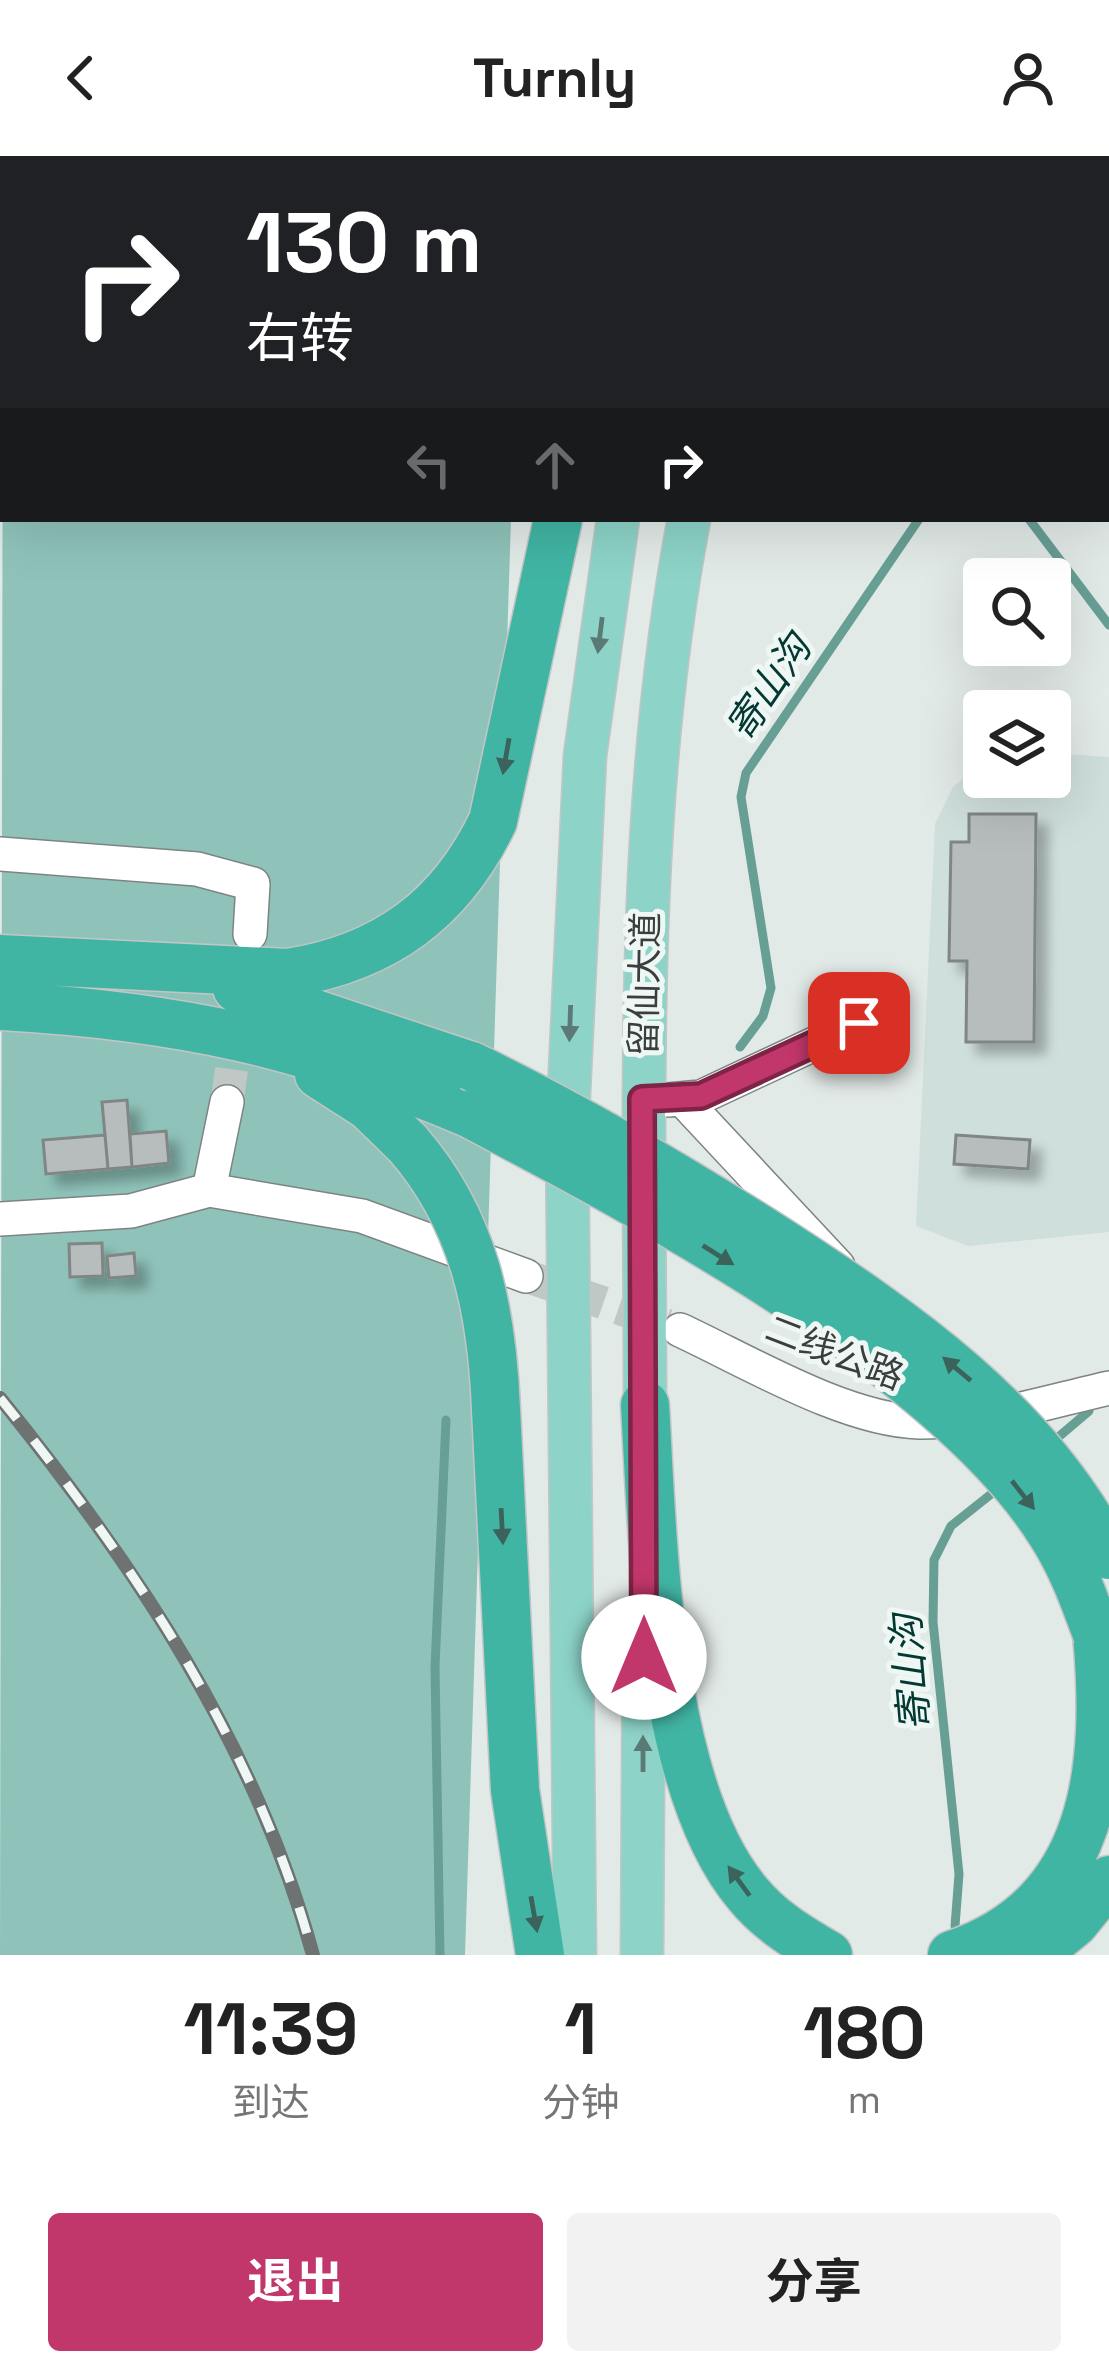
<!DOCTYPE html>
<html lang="zh">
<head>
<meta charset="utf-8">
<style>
	body { margin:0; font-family:"Space Grotesk","Noto Sans SC",sans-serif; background:#f2f2f2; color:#222; height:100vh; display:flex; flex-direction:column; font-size:45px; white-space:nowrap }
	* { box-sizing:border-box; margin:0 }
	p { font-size:39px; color:#767676 }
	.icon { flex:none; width:66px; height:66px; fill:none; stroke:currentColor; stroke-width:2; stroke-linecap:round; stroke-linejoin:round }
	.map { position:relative; height:1799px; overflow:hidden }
	.panel { display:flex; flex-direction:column; background:#fff; flex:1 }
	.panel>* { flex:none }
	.hud { position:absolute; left:0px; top:0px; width:1110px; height:366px; box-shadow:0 12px 48px #0002; background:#202124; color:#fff; overflow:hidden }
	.fabs { position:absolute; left:963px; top:402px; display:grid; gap:24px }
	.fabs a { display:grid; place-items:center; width:108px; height:108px; border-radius:12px; background:#fff; box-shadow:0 12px 48px #0002; font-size:60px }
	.pin { position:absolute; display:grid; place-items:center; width:102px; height:102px; color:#fff; margin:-51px; border-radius:24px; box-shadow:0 6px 18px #0006 }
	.me { position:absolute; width:132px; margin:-66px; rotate:0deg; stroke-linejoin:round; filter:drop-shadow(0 0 9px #0008) }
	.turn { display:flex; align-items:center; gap:42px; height:252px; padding:0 48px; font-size:54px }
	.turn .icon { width:156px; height:156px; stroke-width:2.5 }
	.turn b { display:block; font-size:84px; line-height:102px }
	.lanes { display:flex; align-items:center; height:114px; padding:0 48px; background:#0003; justify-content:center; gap:60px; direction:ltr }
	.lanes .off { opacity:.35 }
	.eta { display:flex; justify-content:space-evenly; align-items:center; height:204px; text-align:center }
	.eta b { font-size:72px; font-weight:700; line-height:84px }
	.cta { display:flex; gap:24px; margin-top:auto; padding:24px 48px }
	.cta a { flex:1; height:138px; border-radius:12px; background:#c2376b; color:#fff; font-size:48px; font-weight:700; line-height:138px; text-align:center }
	.cta a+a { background:#f2f2f2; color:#222 }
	header { display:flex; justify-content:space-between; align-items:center; height:156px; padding:0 48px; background:#fff; font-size:54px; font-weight:700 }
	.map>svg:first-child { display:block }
</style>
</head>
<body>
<header><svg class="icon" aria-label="back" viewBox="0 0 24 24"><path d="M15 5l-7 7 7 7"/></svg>Turnly<svg class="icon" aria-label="person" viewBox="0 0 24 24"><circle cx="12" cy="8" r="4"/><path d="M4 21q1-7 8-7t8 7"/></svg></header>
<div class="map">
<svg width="1109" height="1799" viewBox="0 0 1109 1799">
	<defs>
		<filter id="shadow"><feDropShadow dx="11" dy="11" stdDeviation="6" flood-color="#0004"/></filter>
	</defs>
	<rect width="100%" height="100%" fill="#e2eae8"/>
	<!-- built -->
	<path fill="#cfdfdc" d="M 1050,597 L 1109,601 L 1109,1076 L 968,1090 L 916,1070 L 935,668 L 953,631 L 984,605 L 984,621 L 1050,621 Z"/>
	<!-- green -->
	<path fill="#8fc3ba" d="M 205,0 L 587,0 L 203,3 Z
		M 3,83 L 3,363 L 511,363 L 465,1799 L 0,1799 Z"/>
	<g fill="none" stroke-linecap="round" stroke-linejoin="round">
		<!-- stream -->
		<path stroke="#689f95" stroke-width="9" d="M 1029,363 L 1109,469
			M 740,891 L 763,860 L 771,832 L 741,641 L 746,617 L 919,363
			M 1049,1289 L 1089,1255
			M 955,1770 L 959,1718 L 933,1466 L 934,1404 L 951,1370 L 1000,1331
			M 440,1799 L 435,1511 L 446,1264"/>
	</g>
	<!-- building -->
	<path fill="#b6bdbc" stroke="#7f8684" stroke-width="3" filter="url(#shadow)" d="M 969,658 L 1036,658 L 1034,886 L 966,886 L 967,805 L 949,805 L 951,686 L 969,686 Z
		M 127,944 L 132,1011 L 108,1013 L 102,946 Z
		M 166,975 L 169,1007 L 132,1011 L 130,978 Z
		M 105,979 L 108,1013 L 46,1018 L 43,984 Z
		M 956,979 L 1030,984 L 1028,1013 L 954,1008 Z
		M 102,1087 L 103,1120 L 70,1121 L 69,1088 Z
		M 134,1097 L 136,1120 L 109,1122 L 107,1100 Z"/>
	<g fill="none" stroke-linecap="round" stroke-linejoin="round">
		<!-- minor-tunnel -->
		<path stroke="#c0c8c6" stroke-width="33" stroke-dasharray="33 16" stroke-linecap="butt" d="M 227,946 L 239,859
			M 526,1120 L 667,1169"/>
		<!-- minor casing -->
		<g stroke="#7d8482" stroke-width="36">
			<path id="minor" d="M 53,3 L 63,0
				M 1083,3 L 1085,0
				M 0,16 L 3,15
				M 0,698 L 197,713 L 253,728 L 250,778
				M 668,944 L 701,941 L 859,867
				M 684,945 L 838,1110
				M 227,946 L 209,1034 L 362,1060 L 526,1120
				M 0,1063 L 131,1055 L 209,1034
				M 680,1174 C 747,1205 845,1264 919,1266 C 983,1267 1047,1246 1109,1232"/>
		</g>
		<!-- major casing -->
		<g stroke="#c4c5c5" stroke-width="45">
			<path id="major" d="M 695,3 L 696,0
				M 769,3 L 770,0
				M 645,1283 C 646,974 631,668 689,363
				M 575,1799 L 567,978 L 585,600 L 618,363
				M 642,1799 L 644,1459"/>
		</g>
		<!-- highway casing -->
		<g stroke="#c4c5c5" stroke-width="51">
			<path id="highway" d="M 668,3 L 669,0
				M 0,803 L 288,817 C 385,802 451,753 493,665 L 558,363
				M 237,832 L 471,910
				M 0,850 C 179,860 305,887 471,958
				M 319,918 L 369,950 L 408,988
				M 645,1249 C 653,1385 657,1631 748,1738 C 770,1765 799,1782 828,1799
				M 496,1253 L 515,1634 L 540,1799
				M 952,1799 C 1098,1750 1109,1611 1097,1478
				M 1035,1799 L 1074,1767 L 1109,1724"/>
		</g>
		<!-- minor -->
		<use href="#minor" stroke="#fff" stroke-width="33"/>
		<!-- major -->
		<use href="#major" stroke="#8dd3c8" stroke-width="42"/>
		<!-- highway -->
		<use href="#highway" stroke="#41b5a4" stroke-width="48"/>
		<!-- rail casing -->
		<g stroke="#6e7372" stroke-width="14">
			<path id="rail" d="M 0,1242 C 135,1409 256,1589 313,1799"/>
		</g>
		<!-- rail -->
		<use href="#rail" stroke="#eff7f5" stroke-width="9" stroke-dasharray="27" stroke-linecap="butt"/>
		<!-- highway-bridge casing -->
		<g stroke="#c4c5c5" stroke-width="51" stroke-linecap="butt">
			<path id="highway-bridge" d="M 471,910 C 577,961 675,1019 774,1082 C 904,1166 1037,1257 1109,1399
				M 471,958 C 647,1051 947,1209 1052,1378 C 1072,1409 1084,1443 1097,1478
				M 408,988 C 474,1064 492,1154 496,1253"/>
		</g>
		<!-- highway-bridge -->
		<use href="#highway-bridge" stroke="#41b5a4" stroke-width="48"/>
	</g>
	<!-- one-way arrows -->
	<defs><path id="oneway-solid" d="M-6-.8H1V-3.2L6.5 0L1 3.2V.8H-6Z" transform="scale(3)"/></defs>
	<g fill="#5b7a75">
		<use href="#oneway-solid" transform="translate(600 479) rotate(97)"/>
		<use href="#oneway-solid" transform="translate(570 867) rotate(92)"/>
		<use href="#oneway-solid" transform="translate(643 1598) rotate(-90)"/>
	</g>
	<g fill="#3c625c">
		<use href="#oneway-solid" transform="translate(506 600) rotate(100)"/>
		<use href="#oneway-solid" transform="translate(718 1099) rotate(32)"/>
		<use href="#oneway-solid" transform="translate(957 1213) rotate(-140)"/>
		<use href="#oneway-solid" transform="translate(1023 1339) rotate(52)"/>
		<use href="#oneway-solid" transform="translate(502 1370) rotate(87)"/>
		<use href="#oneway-solid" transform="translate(739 1725) rotate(-126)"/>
		<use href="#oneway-solid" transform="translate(534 1758) rotate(80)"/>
	</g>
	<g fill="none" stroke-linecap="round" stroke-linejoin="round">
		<!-- route casing -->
		<g stroke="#7e2446" stroke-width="30">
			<path id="route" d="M 644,1501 L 642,943 L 701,940 L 859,867"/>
		</g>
		<!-- route -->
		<use href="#route" stroke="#c2376b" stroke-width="21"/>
	</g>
	<g text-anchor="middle" stroke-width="10" stroke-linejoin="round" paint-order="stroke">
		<!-- street labels -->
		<g font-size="36" fill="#3a3e3d" stroke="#eff7f5">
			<text transform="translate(644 828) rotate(-89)" y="13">留仙大道</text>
			<text transform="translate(835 1196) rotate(21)" y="13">二线公路</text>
		</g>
		<!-- water labels -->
		<g font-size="39" font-style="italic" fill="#033932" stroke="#eff7f5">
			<text transform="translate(768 531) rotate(-56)" y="14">寄山沟</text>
			<text transform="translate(910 1517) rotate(-95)" y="14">寄山沟</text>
		</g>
	</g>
</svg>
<div class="fabs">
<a><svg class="icon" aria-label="search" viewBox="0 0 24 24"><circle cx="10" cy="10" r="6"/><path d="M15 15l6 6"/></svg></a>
<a><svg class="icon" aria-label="layers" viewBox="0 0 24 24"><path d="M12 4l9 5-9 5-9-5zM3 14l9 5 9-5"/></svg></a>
</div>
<div class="pin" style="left:859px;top:867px;background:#d93025"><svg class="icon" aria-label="arrive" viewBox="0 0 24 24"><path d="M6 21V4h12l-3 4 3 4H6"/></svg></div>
<svg class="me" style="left:644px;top:1501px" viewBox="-20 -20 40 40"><circle r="19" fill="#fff"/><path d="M0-13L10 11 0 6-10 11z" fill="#c2376b"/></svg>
<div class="hud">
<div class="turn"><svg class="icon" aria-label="right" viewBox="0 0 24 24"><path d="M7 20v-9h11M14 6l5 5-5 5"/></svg><div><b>130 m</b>右转</div></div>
<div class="lanes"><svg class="icon off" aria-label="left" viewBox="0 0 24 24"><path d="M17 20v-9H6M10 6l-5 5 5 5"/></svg><svg class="icon off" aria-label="ahead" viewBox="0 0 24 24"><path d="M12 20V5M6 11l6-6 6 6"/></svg><svg class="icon" aria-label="right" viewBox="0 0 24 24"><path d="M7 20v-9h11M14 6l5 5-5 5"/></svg></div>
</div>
</div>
<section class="panel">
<div class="eta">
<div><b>11:39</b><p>到达</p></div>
<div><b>1</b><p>分钟</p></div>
<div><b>180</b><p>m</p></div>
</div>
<div class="cta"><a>退出</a><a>分享</a></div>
</section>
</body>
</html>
